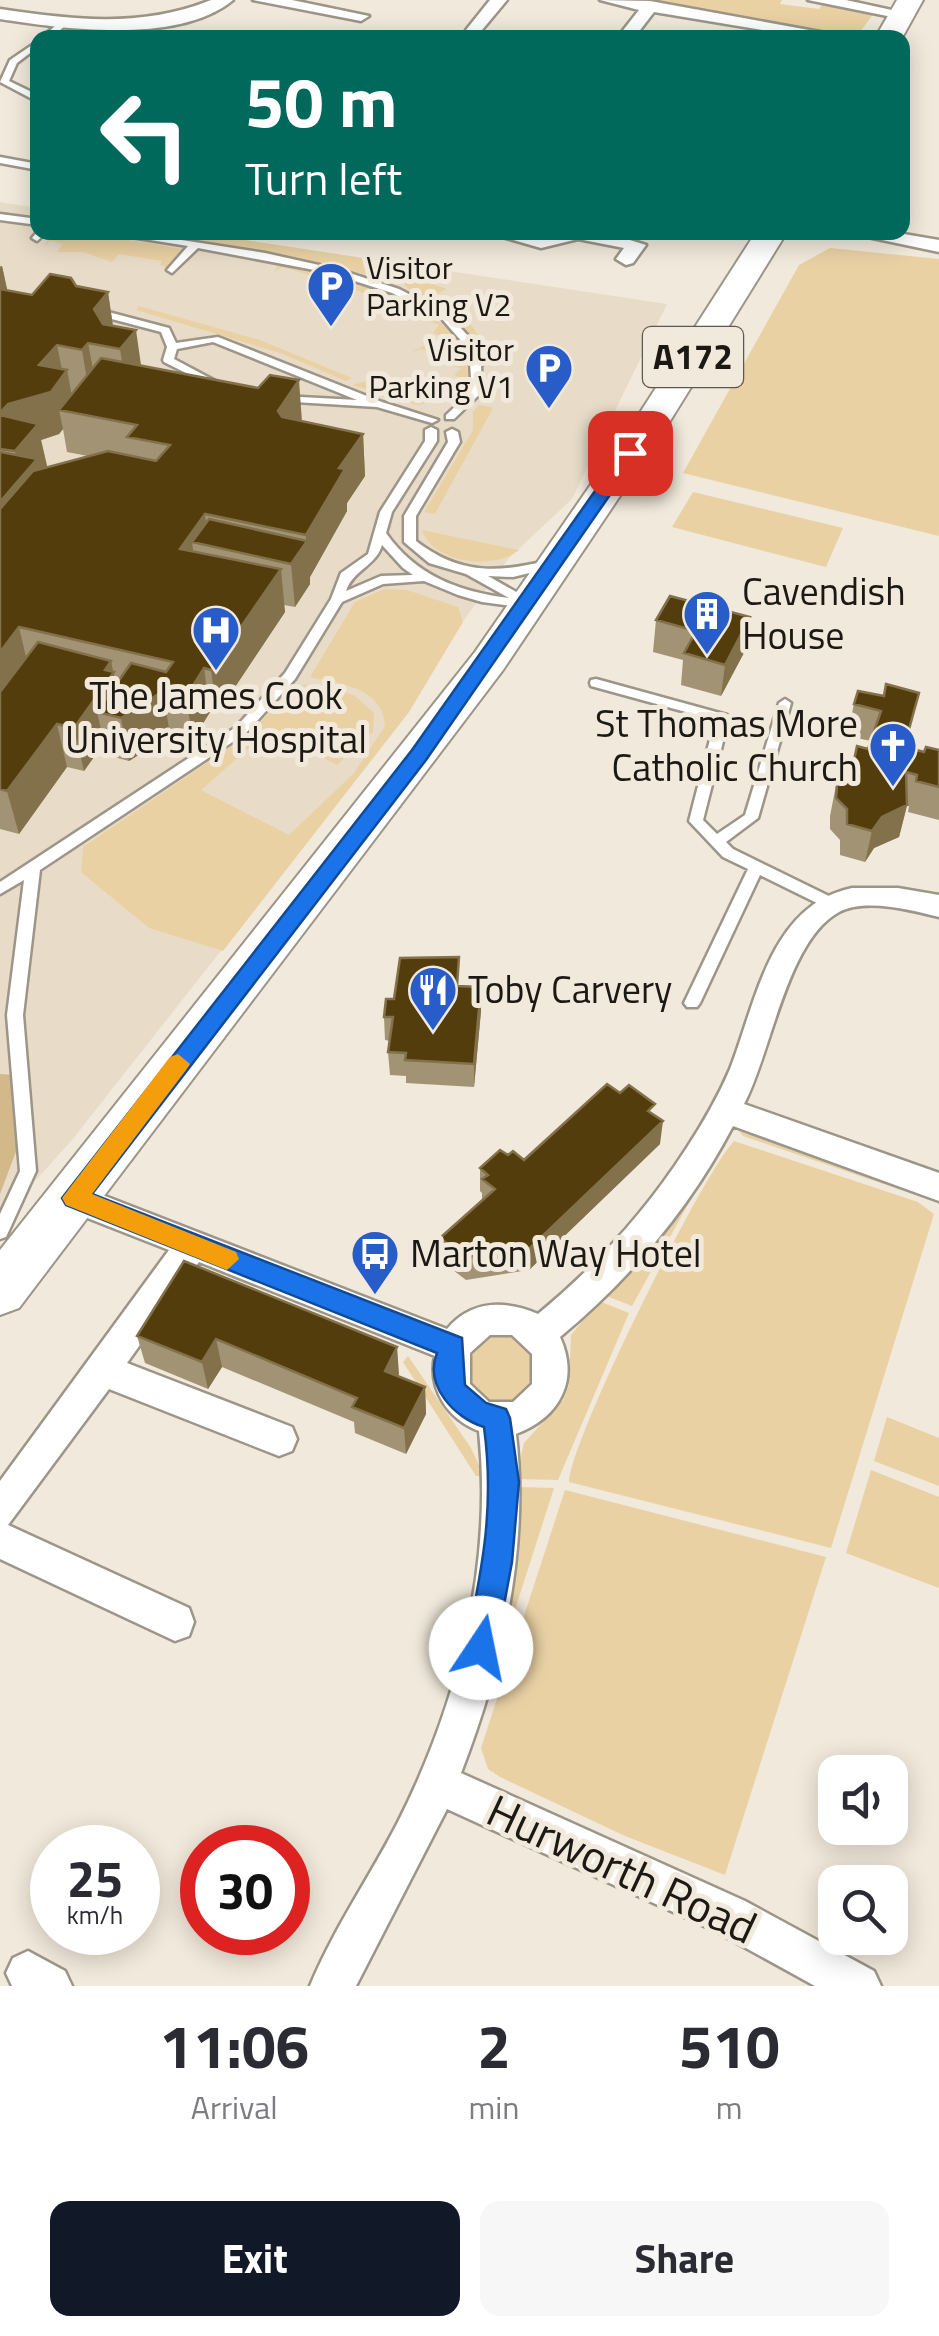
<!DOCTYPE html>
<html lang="en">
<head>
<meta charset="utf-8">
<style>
	body { margin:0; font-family:"Titillium Web",sans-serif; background:#f7f7f7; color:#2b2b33; height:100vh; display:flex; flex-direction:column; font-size:38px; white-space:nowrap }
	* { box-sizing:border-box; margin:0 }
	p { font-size:32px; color:#7c7c81 }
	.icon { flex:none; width:55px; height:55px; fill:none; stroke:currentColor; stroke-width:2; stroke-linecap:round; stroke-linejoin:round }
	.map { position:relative; height:1986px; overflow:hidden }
	.side { display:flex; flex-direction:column; background:#fff; flex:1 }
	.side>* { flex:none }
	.top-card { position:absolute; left:30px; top:30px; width:880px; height:210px; border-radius:20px; box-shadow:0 5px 25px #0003; background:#00695c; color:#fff; overflow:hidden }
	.controls { position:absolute; left:818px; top:1755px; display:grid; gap:20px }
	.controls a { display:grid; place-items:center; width:90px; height:90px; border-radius:20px; background:#fff; box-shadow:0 5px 25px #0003; font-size:50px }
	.speed { position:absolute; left:30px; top:1825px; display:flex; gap:20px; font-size:50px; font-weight:700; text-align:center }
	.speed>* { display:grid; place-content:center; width:130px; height:130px; border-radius:50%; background:#fff; box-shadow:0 5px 25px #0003; line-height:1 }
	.speed small { font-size:25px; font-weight:400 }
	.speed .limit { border:15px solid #d22; background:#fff; color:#111 }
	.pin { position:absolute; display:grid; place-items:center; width:85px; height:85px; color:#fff; margin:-42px; border-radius:20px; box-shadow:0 5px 15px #0006 }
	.me { position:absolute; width:110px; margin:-55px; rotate:11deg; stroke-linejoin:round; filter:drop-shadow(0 0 8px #0008) }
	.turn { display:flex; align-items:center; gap:35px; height:210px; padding:0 50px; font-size:45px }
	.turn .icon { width:130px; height:130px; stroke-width:2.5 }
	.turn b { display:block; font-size:70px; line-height:85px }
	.eta { display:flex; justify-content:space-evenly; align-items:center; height:170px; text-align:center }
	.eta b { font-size:60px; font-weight:700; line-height:70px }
	.primary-button { display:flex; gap:20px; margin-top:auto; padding:20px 50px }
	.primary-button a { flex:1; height:115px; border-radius:20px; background:#111827; color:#fff; font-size:40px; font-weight:700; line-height:115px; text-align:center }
	.primary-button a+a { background:#f7f7f7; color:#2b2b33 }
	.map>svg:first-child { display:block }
</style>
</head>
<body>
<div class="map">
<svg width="939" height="1986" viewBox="0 0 939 1986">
	<rect width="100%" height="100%" fill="#f1e9db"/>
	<!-- built -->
	<path fill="#e8dcc8" d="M 0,202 L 37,208 L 38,232 L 198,233 L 667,304 L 572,499 L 508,559 L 454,634 L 409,712 L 72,1140 L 0,1220 Z"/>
	<!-- green -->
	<path fill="#e9d1a4" d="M 627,0 L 782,0 L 780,4 L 819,9 L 822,4 L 874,13 L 857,36 Z
		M 54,232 L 86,233 L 182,249 L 166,267 L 160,265 L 162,261 L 119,254 L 112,262 L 83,252 L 57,252 L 63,244 L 50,241 L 43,247 Z
		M 138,233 L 198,233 L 422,267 L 377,276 Z
		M 830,248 L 939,259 L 939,536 L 683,473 L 799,265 Z
		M 279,265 C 319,264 443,306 459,343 L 433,333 L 439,325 L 349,287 L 282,267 L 273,273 Z
		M 415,277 L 446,289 L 434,296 L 473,327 L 492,360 L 486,362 L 458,320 L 405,286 L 404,280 Z
		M 139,306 L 260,340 L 352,378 L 346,381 L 280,353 L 136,310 Z
		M 425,345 L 464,360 L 471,382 L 464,394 L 418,405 L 352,385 L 376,379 L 418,404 L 463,382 L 454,374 L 461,369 L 422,349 L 412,352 Z
		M 479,405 L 492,407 L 492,410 L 435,514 L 424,512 L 473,430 L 473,412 Z
		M 693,492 L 843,528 L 826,567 L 672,527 Z
		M 422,530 L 519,550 C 494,570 435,565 422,530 Z
		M 384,589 L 407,590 L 458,607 L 463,622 L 409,712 L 223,951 L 149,928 L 81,872 L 83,847 L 245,737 L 296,686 L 313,684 L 354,695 L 374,713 L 373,732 L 337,765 L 268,731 L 201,790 L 289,835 L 354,773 L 385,726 C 383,687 340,684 310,677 L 355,602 Z
		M 739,1131 L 938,1196 L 936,1202 L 743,1136 Z
		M 725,1137 L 632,1306 L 604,1295 Z
		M 734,1141 L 918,1202 L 934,1214 L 831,1548 L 569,1482 C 571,1438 702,1175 734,1141 Z
		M 599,1301 L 629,1313 L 558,1480 L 516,1479 L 524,1443 L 563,1400 L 569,1385 L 571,1335 Z
		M 487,1333 L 513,1334 L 533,1348 L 539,1381 L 511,1404 C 471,1401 472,1397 460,1360 Z
		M 408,1356 L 471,1448 L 484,1476 L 476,1476 L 403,1362 Z
		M 887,1417 L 939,1438 L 939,1486 L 874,1461 Z
		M 871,1470 L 939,1497 L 939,1588 L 846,1553 Z
		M 518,1487 L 554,1488 L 464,1769 L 460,1768 Z
		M 565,1490 L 826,1557 L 725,1875 L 625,1836 L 500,1777 L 488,1769 L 481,1748 Z"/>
	<!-- forest -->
	<path fill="#d3b98a" d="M 0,1074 L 14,1075 L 17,1149 L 0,1194 Z"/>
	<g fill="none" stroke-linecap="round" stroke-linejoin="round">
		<!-- lane casing -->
		<g stroke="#9c9588" stroke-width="5">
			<path id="lane" d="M 60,22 L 67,24 L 51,38 L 41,38 Z
				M 38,41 L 38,47 L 17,63 L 9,81 L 38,95 L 38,102 L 0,82 L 10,60 Z
				M 0,157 L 38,164 L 38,170 L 0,163 Z
				M 0,214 L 38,219 L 38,225 L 0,220 Z
				M 38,231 L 47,232 L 37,241 L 32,238 Z
				M 100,232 L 130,232 L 265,253 L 337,269 L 399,289 L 449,315 L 479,348 L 481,360 L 484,363 L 481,366 L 482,392 L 454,419 L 446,419 L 446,415 L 472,391 L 470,363 L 442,346 L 447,343 L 470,354 L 470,351 L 442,319 L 392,293 L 330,273 L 198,248 L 172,273 L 167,270 L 188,246 Z
				M 93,308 L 169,328 L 176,343 L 218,337 L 382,402 L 438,420 L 432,423 L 377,407 L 278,401 L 277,399 L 282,396 L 357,400 L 213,342 L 177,349 L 174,359 L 221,384 L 212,386 L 164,362 L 163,360 L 167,347 L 161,332 L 89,313 L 88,311 Z
				M 431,427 L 437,430 L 437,441 L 392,512 L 386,533 C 415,575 459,592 509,598 L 466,574 L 429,563 L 404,542 L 404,516 L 448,442 L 446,432 L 452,429 L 458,432 L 460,442 L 416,516 L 416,541 C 460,575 498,573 550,560 L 556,564 L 554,567 L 513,577 L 488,576 L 532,601 L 534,604 L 528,608 L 482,602 L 458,595 L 424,581 L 383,584 L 342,602 L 295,679 L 246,733 L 40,870 L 23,1015 L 36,1171 L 6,1237 L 0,1239 L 0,1214 L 20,1171 L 7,1015 L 24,880 L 0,894 L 0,882 L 236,727 L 285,673 L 331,599 L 341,573 L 368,554 L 380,512 L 425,441 L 425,430 ZM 382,545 L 403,568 L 413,575 L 381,576 L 346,591 C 353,570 376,566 382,545 Z
				M 596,679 L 727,715 L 729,718 L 703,820 L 717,834 L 745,815 L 779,703 L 785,699 L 791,703 L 758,818 L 726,842 L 733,849 L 835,899 L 837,903 L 835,907 L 825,907 L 760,875 L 700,1003 L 697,1007 L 687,1007 L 684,1003 L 748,869 L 723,857 L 689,821 L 715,720 L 591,686 L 590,683 L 591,680 Z"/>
		</g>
		<!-- street casing -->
		<g stroke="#9c9588" stroke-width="5">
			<path id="street" d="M 211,0 L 233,0 C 179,45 64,29 0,19 L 0,9 C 72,20 142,28 211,0 Z
				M 253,0 L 292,0 L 369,16 L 361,21 Z
				M 490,0 L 507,0 L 482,30 L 483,38 L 467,38 L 466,30 Z
				M 600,0 L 650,1 L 853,38 L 811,38 L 654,12 L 634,38 L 617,38 L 639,10 Z
				M 808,0 L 846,0 L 910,14 L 902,19 Z
				M 485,232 L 541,236 L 604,232 L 646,245 L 633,263 L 626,265 L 616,259 L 624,248 L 578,239 L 541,248 Z
				M 844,232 L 892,232 L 939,240 L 939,252 Z
				M 852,888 L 898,888 L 939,895 L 939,917 C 911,910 866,898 839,912 C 787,940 771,1053 744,1104 L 939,1173 L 939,1201 L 733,1126 C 690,1208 630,1279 560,1337 C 580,1381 559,1418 516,1434 C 529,1551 503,1664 461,1773 L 745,1901 L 874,1971 L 881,1986 L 815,1986 L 715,1931 L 447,1809 L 356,1986 L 310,1986 C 333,1930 369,1878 397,1824 C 458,1704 493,1566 479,1431 C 448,1419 428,1390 435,1356 L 199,1262 L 127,1363 L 292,1427 L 297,1439 L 292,1451 L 279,1456 L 109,1389 L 8,1525 L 189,1608 L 194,1622 L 189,1636 L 175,1641 L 0,1559 L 0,1481 L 169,1250 L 62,1208 L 58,1198 L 62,1188 L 74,1184 L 447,1329 C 471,1300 505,1300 538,1314 C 595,1267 646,1211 686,1149 C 703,1123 718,1097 730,1069 C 756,1002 770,905 852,888 ZM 490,1335 L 512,1335 L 532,1354 L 532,1384 L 513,1402 L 489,1402 L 470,1384 L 470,1353 Z
				M 28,1951 L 65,1971 L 72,1986 L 12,1986 L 6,1973 L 13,1958 Z"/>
		</g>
		<!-- primary casing -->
		<g stroke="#9c9588" stroke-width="4">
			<path id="primary" d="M 897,0 L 923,0 L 902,38 L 875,38 Z
				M 756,232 L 787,232 L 667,426 L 503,670 L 19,1308 L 0,1315 L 0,1250 L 475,652 L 632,425 Z"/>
		</g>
		<!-- lane -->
		<use href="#lane" fill="#fff" fill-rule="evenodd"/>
		<!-- street -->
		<use href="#street" fill="#fff" fill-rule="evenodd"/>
		<!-- primary -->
		<use href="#primary" fill="#fff" fill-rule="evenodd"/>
	</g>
	<!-- wall -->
	<path fill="#a29374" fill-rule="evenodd" d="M 0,266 L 2,266 L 7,290 L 32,295 L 76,286 L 108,292 L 113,326 L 141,365 L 302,421 L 363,434 L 365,476 L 347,503 L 347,511 L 310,577 L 310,584 L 295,607 L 284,605 L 285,612 L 217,714 L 210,712 L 193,740 L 170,735 L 129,761 L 106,755 L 104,743 L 84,771 L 67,767 L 19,834 L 0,829 ZM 63,429 L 67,452 L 88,456 L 46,468 L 47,466 L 41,440 L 59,434 Z
		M 750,617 L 746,649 L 721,696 L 681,685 L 683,660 L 653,652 L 656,620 Z
		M 886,684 L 907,741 L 913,749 L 924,752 L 939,750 L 939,820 L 908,812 L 909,806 L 907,806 L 899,837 L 874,848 L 865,862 L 840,855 L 840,840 L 830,829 L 830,816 L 838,775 L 852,765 L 868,749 L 871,741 L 847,736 L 854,704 L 883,696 Z
		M 459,986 L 481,1011 L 474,1087 L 406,1083 L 406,1076 L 390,1075 L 388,1052 L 390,1041 L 385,1040 L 384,1017 L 394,999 Z
		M 654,1115 L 660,1144 L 529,1270 L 466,1280 L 440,1260 L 440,1238 L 482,1200 L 482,1193 L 480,1191 L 480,1168 L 508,1155 L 524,1160 Z
		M 137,1336 L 397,1347 L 398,1376 L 425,1387 L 426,1414 L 406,1454 L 355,1433 L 354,1422 L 222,1367 L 208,1389 L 145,1363 Z"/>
	<!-- shaded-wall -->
	<path fill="#82714a" d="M 2,266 L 11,307 L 0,318 L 0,268 Z
		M 108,292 L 114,334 L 105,346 L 94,309 Z
		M 136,330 L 142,372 L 127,391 L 120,349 Z
		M 88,343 L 96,385 L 89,391 L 82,350 Z
		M 57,345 L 63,375 L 67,370 L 75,412 L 59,410 L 63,429 L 59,434 L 41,440 L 47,466 L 0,529 L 0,502 L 21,478 L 15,451 L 0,421 L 0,413 Z
		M 299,380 L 302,422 L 281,453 L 278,411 Z
		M 363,434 L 365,476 L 347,503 L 347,511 L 310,577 L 310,584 L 295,607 L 291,564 L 306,541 L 306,535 L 339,468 Z
		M 205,514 L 209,546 L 192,542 L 197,577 L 180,549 Z
		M 281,569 L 285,612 L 217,714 L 211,670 Z
		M 750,617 L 746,649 L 721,696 L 725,665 Z
		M 19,627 L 29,670 L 0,710 L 0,652 Z
		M 111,661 L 122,715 L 97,712 L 104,743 L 84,771 L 74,728 L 105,670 Z
		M 204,668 L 210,712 L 193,740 L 186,697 Z
		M 163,691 L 170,735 L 129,761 L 121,718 Z
		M 57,724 L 67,767 L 19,834 L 7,791 Z
		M 907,805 L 899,837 L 874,848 L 865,862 L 872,831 L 882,817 Z
		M 481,987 L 481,1011 L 474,1087 L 474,1064 Z
		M 663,1121 L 660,1144 L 529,1270 L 530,1248 Z
		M 216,1339 L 222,1367 L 208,1389 L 202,1362 Z
		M 397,1347 L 399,1374 L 387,1398 L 385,1371 Z
		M 425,1387 L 426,1414 L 406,1454 L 404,1428 Z"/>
	<!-- building -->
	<path fill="#533d0c" stroke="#82714a" stroke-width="2.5" d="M 50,274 L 71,278 L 76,286 L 108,292 L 94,309 L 103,324 L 136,330 L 120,349 L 88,343 L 82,350 L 57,345 L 39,365 L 67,370 L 51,392 L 8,404 L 0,413 L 0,289 L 32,295 Z
		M 101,358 L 258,388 L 270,375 L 299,380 L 278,411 L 282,417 L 363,434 L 339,468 L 345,469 L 306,535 L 205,514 L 180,549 L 281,569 L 211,670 L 204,668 L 186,697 L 163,691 L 121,718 L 97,712 L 131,663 L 166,672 L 173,662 L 19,627 L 0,652 L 0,509 L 33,471 L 108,451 L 156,461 L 170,445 L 127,437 L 137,425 L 59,410 Z
		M 0,415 L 38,424 L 15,451 L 0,449 Z
		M 1,452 L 37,459 L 0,502 L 0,453 Z
		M 209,519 L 307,541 L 291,564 L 192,542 Z
		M 670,596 L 750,617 L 725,665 L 684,653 L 696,631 L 656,620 Z
		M 38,642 L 111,661 L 105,670 L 114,672 L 74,728 L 57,724 L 7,791 L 0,789 L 0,692 Z
		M 886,684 L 919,693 L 906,740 L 914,744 L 913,749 L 924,752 L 926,747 L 939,750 L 939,787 L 916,781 L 917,775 L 906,772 L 907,805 L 882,817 L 872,831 L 847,824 L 847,809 L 836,798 L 837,785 L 838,775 L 853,765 L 857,746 L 868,749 L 881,711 L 854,704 L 858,691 L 884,696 Z
		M 459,957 L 457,986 L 481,987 L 474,1064 L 405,1060 L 406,1053 L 388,1052 L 393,1017 L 384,1017 L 386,999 L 394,999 L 400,958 Z
		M 607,1084 L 620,1093 L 629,1085 L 655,1104 L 648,1111 L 663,1121 L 530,1248 L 466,1259 L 440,1238 L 495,1189 L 482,1179 L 488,1175 L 480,1168 L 500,1150 L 508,1155 L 513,1151 L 524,1160 Z
		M 184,1261 L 397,1347 L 385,1371 L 425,1387 L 404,1428 L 352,1407 L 357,1398 L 216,1339 L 202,1362 L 137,1336 Z"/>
	<!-- route -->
	<path fill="#1a73e8" stroke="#114b97" stroke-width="2.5" d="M 624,450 L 639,453 L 426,760 L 92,1194 L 462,1338 L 465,1385 L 486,1403 L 506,1409 L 510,1418 L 519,1482 L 512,1562 L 496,1648 L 491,1658 L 481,1663 L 470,1658 L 466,1648 C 482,1569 495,1508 484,1427 C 454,1418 424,1385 437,1353 L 66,1205 L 62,1198 L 412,750 Z"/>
	<!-- slow -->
	<path fill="#f59e0b" d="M 178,1054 L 190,1064 L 186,1070 L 92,1194 L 236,1252 L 239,1259 L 227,1270 L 66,1205 L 62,1198 L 170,1057 Z"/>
	<!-- icons -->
	<defs>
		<g id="parking-pin" transform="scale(2.5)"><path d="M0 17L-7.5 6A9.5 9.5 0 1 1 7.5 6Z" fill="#285cc9" stroke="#f1e9db"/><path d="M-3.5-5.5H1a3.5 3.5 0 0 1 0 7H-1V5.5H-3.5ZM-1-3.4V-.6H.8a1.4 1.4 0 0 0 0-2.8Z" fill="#fff"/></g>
		<g id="building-pin" transform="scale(2.5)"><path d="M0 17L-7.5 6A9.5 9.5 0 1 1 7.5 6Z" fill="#285cc9" stroke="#f1e9db"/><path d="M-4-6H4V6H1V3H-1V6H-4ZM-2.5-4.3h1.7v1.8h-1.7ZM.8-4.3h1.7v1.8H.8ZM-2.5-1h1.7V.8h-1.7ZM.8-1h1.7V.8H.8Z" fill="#fff"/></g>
		<g id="hospital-pin" transform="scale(2.5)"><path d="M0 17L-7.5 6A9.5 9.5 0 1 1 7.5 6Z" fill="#285cc9" stroke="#f1e9db"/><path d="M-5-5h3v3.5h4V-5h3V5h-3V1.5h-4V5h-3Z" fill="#fff"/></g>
		<g id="church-pin" transform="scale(2.5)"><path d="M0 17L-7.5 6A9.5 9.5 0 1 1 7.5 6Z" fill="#285cc9" stroke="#f1e9db"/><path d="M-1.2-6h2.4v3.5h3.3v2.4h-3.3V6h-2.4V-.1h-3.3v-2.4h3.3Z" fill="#fff"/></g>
		<g id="restaurant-pin" transform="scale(2.5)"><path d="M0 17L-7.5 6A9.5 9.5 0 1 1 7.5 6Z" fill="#285cc9" stroke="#f1e9db"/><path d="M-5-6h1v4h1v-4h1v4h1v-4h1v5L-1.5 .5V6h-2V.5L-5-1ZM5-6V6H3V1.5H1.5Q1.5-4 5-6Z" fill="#fff"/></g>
		<g id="bus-pin" transform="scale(2.5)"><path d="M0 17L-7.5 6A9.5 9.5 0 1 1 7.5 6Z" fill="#285cc9" stroke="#f1e9db"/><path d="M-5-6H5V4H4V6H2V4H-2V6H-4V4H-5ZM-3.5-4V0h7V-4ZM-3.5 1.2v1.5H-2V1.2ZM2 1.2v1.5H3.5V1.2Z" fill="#fff"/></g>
	</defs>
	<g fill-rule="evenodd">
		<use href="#parking-pin" x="331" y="286"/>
		<use href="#parking-pin" x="549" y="368"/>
		<use href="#building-pin" x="707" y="614"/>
		<use href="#hospital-pin" x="216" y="630"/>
		<use href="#church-pin" x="893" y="746"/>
		<use href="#restaurant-pin" x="433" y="990"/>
		<use href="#bus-pin" x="375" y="1254"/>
	</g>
	<g text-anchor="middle" stroke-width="10" stroke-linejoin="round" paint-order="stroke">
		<!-- far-poi labels -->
		<g font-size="32" fill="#1c1914" stroke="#f1e9db" text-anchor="start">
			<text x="366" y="279">Visitor<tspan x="366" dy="37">Parking V2</tspan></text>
			<text x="514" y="361" text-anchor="end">Visitor<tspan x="514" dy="37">Parking V1</tspan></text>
		</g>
		<!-- shield labels -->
		<rect fill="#f1e9db" stroke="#5c5750" stroke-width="2.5" x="643" y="327" width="100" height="60" rx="8"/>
		<g font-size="35" font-weight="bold" fill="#1c1914">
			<text x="693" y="369">A172</text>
		</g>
		<!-- poi labels -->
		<g font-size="38" fill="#1c1914" stroke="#f1e9db" text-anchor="start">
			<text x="742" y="605">Cavendish<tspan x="742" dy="44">House</tspan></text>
			<text x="216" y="709" text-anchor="middle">The James Cook<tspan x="216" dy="44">University Hospital</tspan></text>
			<text x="858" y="737" text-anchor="end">St Thomas More<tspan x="858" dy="44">Catholic Church</tspan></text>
			<text x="468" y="1003">Toby Carvery</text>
			<text x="410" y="1267">Marton Way Hotel</text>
		</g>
		<!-- near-street labels -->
		<g font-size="45" fill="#1c1914" stroke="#f1e9db">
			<text transform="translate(622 1869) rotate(25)" y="16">Hurworth Road</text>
		</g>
	</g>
</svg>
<div class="controls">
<a><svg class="icon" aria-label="sound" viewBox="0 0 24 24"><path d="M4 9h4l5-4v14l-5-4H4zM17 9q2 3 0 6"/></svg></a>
<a><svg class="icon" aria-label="search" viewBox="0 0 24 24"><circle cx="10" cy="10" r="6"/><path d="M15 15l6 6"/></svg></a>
</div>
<div class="speed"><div>25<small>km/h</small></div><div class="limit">30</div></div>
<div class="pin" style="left:630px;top:453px;background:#d93025"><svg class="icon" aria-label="arrive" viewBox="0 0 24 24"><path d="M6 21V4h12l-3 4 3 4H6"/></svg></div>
<svg class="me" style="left:481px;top:1648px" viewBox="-20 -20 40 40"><circle r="19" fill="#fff"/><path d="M0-13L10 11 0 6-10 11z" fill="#1a73e8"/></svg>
<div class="top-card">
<div class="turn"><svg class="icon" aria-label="left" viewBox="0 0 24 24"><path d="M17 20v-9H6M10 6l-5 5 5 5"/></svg><div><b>50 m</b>Turn left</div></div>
</div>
</div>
<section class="side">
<div class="eta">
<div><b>11:06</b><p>Arrival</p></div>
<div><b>2</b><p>min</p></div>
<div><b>510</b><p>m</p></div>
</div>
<div class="primary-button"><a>Exit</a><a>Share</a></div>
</section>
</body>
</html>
